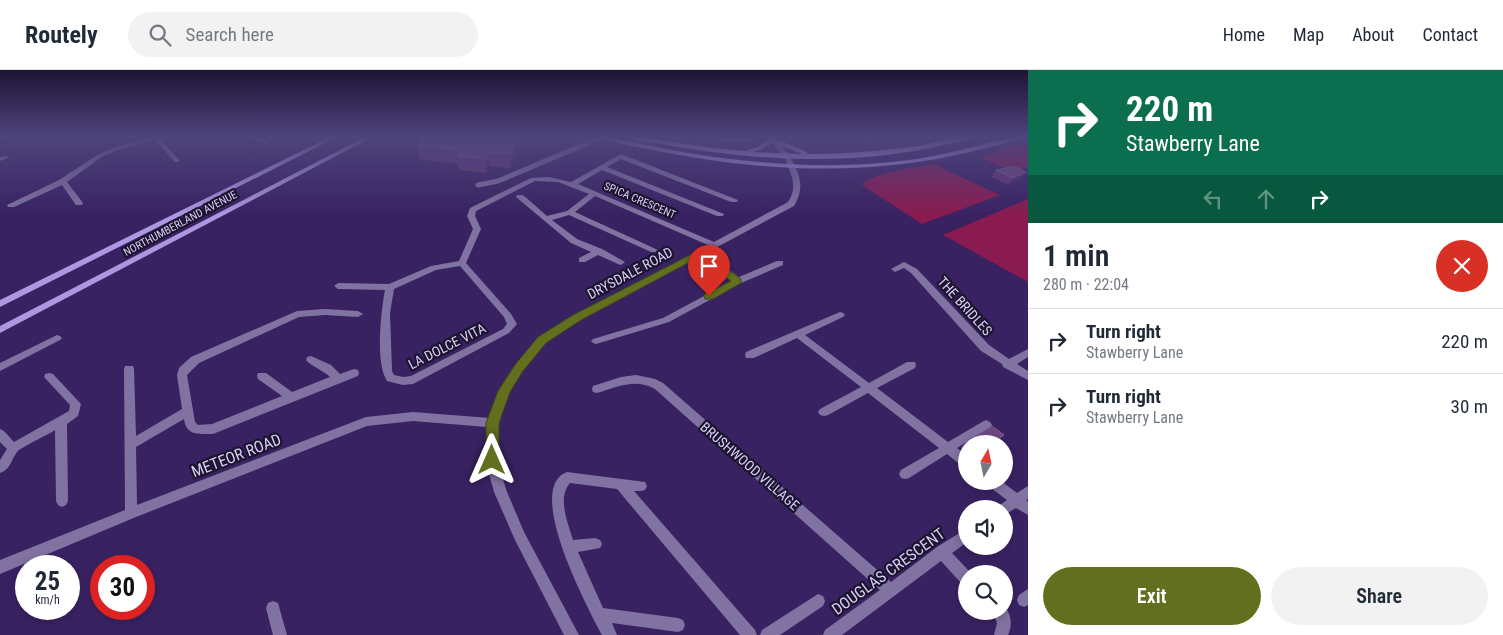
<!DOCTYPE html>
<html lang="en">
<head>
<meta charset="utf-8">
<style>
	body { margin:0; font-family:"Roboto Condensed",sans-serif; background:#f2f2f3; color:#1f2937; height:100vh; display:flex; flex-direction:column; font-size:19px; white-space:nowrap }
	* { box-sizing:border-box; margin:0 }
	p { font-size:16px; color:#747a83 }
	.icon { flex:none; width:28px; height:28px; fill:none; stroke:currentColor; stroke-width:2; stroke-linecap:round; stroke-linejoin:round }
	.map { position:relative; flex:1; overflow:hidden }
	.panel { display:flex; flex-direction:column; background:#fff; width:475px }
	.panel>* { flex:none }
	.banner { background:#0b6e4f; color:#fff; overflow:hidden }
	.needle { width:32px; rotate:9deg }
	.tools { position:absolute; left:958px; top:365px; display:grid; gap:10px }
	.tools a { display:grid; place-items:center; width:55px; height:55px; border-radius:50%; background:#fff; box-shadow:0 2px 8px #0003; font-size:25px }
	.speed { position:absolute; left:15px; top:485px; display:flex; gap:10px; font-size:25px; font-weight:700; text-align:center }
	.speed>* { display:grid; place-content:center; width:65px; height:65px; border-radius:50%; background:#fff; box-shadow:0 2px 8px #0003; line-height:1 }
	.speed small { font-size:12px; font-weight:400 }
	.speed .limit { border:8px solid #d22; background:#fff; color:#111 }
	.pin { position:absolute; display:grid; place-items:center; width:42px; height:42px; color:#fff; margin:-51px -21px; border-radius:50% 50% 50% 0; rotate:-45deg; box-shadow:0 0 5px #0007 }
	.pin .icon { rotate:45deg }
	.me { position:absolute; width:55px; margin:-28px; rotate:0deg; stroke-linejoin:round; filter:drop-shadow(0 0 4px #0008) }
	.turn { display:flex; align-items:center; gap:18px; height:105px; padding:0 15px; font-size:22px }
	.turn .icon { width:65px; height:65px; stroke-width:2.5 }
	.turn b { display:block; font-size:35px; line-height:42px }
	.lanes { display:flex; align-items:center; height:48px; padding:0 15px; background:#0003; justify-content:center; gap:25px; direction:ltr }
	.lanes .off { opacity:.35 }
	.round { display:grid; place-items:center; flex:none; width:52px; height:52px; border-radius:26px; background:#f2f2f3 }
	.headline { display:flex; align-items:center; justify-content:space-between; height:85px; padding:0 15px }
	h1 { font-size:30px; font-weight:600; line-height:38px }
	.button { display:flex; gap:10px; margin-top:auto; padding:10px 15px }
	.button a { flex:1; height:58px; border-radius:30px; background:#616f1e; color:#fff; font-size:20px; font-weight:600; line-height:58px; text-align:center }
	.button a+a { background:#f2f2f3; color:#1f2937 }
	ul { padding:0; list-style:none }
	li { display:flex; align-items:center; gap:15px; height:65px; padding:0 15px; border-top:1px solid #e0e1e3 }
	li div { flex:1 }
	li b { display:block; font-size:19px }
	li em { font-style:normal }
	header { display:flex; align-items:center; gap:30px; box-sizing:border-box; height:70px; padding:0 25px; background:#fff; border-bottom:1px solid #e0e1e3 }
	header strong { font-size:24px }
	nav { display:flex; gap:28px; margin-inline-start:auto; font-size:18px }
	.search { width:350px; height:45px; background:#f2f2f3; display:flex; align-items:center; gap:12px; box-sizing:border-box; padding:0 18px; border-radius:28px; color:#747a83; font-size:19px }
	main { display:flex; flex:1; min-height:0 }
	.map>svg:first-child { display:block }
</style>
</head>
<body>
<header>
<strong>Routely</strong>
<div class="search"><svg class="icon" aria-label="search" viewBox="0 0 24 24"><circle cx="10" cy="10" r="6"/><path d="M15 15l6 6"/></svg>Search here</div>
<nav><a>Home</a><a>Map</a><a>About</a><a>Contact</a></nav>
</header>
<main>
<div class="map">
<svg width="1028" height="565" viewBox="0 0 1028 565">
	<rect width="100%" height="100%" fill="#392262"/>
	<!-- built -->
	<path fill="#432970" d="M 637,66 L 956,66 L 926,76 L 859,84 L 756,82 Z"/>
	<!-- green -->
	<path fill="#891b50" d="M 1017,73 L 1028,77 L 1028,96 L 1016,102 L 980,88 Z
		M 933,94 L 1000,125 L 922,154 L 862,115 C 873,102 915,98 933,94 Z
		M 1028,129 L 1028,212 L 943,165 Z"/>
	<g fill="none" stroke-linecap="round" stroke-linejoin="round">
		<!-- lane -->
		<path stroke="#8073a1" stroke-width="5" d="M 695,66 L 745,70 L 748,69 L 746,66
			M 769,66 L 787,86
			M 866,66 L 869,68
			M 478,115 L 498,111 L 588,73 L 599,66"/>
		<!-- street -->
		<path fill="#8073a1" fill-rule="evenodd" d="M 0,66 L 11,66 L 0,70 Z
			M 156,66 L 167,66 L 166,67 L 160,69 L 179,90 L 179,92 L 175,92 L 155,70 L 120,79 L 103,86 L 67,112 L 83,133 L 82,135 L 76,135 L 62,115 L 14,137 L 8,137 L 7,135 L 59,110 L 99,84 L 116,77 Z
			M 245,66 L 253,66 L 270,73 L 265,74 Z
			M 621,84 L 738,130 L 737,132 L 731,132 L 621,89 L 607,97 L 724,144 L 723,146 L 717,146 L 602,100 L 578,114 L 714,172 L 788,132 C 799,116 790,102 784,86 L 785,85 L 789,85 C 799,103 806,116 794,136 L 706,183 L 739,207 L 777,191 L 783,191 L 783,195 L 741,213 L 669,252 L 596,274 L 593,273 L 591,271 L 593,269 L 663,248 L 732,211 L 699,187 L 557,263 L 545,274 L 529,292 L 515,311 L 505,332 L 499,355 L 498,378 L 500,400 L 507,422 L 524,462 L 579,565 L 564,565 L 515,470 L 494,422 L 488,400 L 486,378 L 487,357 L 413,351 L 367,356 L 136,447 L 0,504 L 0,490 L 125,440 L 124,299 L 125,296 L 133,296 L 134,299 L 136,366 L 182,339 L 177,305 L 179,298 L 191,287 L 297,241 L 325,239 L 358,241 L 363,244 L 358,247 L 325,245 L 299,247 L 199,293 L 187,305 L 195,352 L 198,355 L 212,354 L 282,326 L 258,309 L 257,306 L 258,303 L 266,303 L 292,322 L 330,307 C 323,300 312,297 306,290 L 307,287 L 311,286 L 331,295 L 340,304 L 354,299 L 358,300 L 359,303 L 358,306 L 213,364 C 199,364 186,366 184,349 L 136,377 L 137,435 L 366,347 L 413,342 L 490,348 C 499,313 521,281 551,259 L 708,175 L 595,126 L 575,142 L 658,180 L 657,182 L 651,182 L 569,145 L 552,150 L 577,169 L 602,179 L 625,192 L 621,195 L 618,194 L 598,185 L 585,192 L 579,192 L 579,188 L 591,182 L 571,173 L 516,127 L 517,125 L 523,125 L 547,146 L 567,141 L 589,124 L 558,112 L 535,111 L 476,141 L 475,146 L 481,159 L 466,193 L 511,244 L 517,254 L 509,263 L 413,314 L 403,315 L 387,311 C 375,293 381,241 385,220 L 338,219 L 334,216 L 338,213 L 389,214 L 431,196 L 459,191 L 473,159 L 467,146 L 470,138 L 531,108 L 549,107 L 571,112 ZM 460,196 L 504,247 L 507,254 L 503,259 L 411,306 L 403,307 L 394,305 L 392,301 L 390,243 L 394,219 L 436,200 Z
			M 5,86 L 10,87 L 0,91 L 0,87 Z
			M 904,192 L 917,199 L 989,275 L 1009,289 L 1028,279 L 1028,287 L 1017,294 L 1028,301 L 1028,310 L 1003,297 L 1002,294 L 981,281 L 911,203 L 904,198 L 895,202 L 891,199 Z
			M 840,242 L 843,243 L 845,245 L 843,247 L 805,265 L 869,313 L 907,292 L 915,292 L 916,295 L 915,298 L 877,318 L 948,372 L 982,352 L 986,350 L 990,352 L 992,355 L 990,358 L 957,378 L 966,385 L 966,397 L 962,396 L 947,384 L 909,408 L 905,409 L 901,408 L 899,404 L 901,400 L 939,378 L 868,323 L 828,345 L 824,346 L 820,345 L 818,342 L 820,339 L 861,317 L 797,268 L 754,288 L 746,288 L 745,285 L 746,282 Z
			M 57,265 L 60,266 L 62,268 L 60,270 L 0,301 L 0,293 Z
			M 49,303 L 53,304 L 81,334 L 78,346 L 67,354 L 68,431 L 66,435 L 62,437 L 58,435 L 56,431 L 55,360 C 48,365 21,377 17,382 C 11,390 11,399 0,403 L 0,390 L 7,379 L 0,372 L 0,359 L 4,361 L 14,372 L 69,341 L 70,335 L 44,307 L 45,304 Z
			M 636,305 L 655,309 L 663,313 L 891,512 L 937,477 L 966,459 L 966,473 L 952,483 L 971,503 L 966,504 L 966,515 L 961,513 L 941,491 L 842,565 L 823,565 L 825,560 L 880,520 L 655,319 C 635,308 618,317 597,323 L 593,322 L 592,319 L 593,316 L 621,307 Z
			M 567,402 L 645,412 L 647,416 L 645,420 L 641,421 L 634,421 L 755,560 L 757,565 L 740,565 L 617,419 L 570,413 C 557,428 568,453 573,470 L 595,468 L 600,470 L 602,474 L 600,478 L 578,482 L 603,538 L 678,548 L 683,550 L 685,555 L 683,560 L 678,562 L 612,553 L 617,565 L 602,565 C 589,540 523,418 567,402 Z
			M 985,411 L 1001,411 L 1017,423 L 1028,416 L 1028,429 L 1026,430 L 1028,432 L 1028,445 L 1016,438 L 1004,445 L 1004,439 L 998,439 L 1000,435 L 1007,430 L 987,415 Z
			M 1028,519 L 1028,535 L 1024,537 L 1019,535 L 1017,530 L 1019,525 Z
			M 818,524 L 823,526 L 825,531 L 823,536 L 780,565 L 760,565 L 762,560 Z
			M 273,531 L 278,533 L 287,565 L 273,565 L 266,538 L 268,533 Z
			M 1004,535 C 1011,544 1013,554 1008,565 L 994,565 L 997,553 L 993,541 L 1004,541 Z"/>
		<!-- secondary -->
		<path fill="#ac97e0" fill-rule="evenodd" d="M 332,66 L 339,66 L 0,237 L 0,230 Z
			M 367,66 L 374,66 L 0,263 L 0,256 Z
			M 598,66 L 607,66 C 705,90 808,103 909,90 C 945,85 981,75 1016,66 L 1025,66 C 1013,73 989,77 974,81 C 869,107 759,102 653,80 C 638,77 609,73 598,66 Z
			M 625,66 L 636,66 L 714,78 L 746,81 L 758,77 L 772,67 L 807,82 L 807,84 C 845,84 882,81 919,76 C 937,73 958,64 976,66 C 967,72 951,73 940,76 C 850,96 752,91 662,74 C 651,72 634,72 625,66 ZM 773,72 L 802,84 L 753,82 L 762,79 Z"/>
	</g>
	<!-- wall -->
	<path fill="#623772" d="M 525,66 L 511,98 L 490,96 L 486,103 L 459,100 L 458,94 L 419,89 L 418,76 Z
		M 996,100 L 1026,102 L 1021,109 L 1008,115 L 991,107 Z
		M 1004,365 L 994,374 L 966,374 L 966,383 L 960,378 L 968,371 Z"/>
	<!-- shaded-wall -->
	<path fill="#4c2866" d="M 519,66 L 525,66 L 511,98 L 511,84 Z
		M 490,82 L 490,96 L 486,103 L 486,89 Z
		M 1026,102 L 1021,109 L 1008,115 L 1013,108 Z"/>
	<!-- building -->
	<path fill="#6f4880" stroke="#7f5d93" d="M 425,66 L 519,66 L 511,84 L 490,82 L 486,89 L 458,86 L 461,80 L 418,76 Z
		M 1014,96 L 1026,102 L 1013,108 L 996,100 Z
		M 992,356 L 1004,365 L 992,374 L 971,374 L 968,371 Z"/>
	<!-- sky -->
	<linearGradient id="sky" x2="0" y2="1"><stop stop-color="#1f1336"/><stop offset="0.46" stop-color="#4e447c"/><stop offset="1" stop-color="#4e447c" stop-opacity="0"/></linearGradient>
	<rect width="1028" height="145" fill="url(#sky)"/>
	<!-- route -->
	<path fill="#616f1e" stroke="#3f4814" d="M 700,180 L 741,209 L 741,213 L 713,229 L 705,229 L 704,226 L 705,224 L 731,211 L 699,187 L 581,250 L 546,273 L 523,301 L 510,322 L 499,353 L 499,390 L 497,395 L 492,396 L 488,395 L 486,390 L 486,353 L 498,321 L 515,295 L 538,267 L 573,245 Z"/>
	<g text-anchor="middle" stroke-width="4.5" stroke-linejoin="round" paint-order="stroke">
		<!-- far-street labels -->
		<g font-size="11" fill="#d8cff6" stroke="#1d1430">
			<text transform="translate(640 130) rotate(23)" y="4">SPICA CRESCENT</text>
			<text transform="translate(180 153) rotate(-28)" y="4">NORTHUMBERLAND AVENUE</text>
		</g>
		<!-- street labels -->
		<g font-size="14" fill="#d8cff6" stroke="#1d1430">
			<text transform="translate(630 203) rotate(-28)" y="5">DRYSDALE ROAD</text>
			<text transform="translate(965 236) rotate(48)" y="5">THE BRIDLES</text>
			<text transform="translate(447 276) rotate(-27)" y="5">LA DOLCE VITA</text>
			<text transform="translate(750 396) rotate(41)" y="5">BRUSHWOOD VILLAGE</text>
		</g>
		<!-- near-street labels -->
		<g font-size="16" fill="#d8cff6" stroke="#1d1430">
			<text transform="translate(236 385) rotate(-21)" y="6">METEOR ROAD</text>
			<text transform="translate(888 501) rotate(-36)" y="6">DOUGLAS CRESCENT</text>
		</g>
	</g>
</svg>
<div class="tools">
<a><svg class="needle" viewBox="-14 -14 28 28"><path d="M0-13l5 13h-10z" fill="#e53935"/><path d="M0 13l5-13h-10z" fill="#747a83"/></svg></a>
<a><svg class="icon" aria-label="sound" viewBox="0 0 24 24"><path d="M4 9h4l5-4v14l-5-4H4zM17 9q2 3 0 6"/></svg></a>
<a><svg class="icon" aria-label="search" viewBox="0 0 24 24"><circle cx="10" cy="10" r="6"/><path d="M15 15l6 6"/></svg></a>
</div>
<div class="speed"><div>25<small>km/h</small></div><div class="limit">30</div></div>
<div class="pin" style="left:709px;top:226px;background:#d93025"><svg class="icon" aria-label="arrive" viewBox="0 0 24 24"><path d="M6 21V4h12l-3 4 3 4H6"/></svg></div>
<svg class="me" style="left:492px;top:390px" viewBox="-20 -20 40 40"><path d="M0-17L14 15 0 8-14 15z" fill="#616f1e" stroke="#fff" stroke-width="4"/></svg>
</div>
<section class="panel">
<div class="banner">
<div class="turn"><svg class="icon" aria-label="right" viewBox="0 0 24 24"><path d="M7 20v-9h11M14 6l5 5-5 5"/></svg><div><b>220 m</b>Stawberry Lane</div></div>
<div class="lanes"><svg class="icon off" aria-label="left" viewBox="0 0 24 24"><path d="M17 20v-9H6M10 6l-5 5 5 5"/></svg><svg class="icon off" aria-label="ahead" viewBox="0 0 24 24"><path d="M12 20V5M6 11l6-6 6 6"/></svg><svg class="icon" aria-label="right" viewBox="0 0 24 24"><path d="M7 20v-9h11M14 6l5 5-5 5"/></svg></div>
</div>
<div class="headline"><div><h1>1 min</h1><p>280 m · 22:04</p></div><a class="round" style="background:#d93025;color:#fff"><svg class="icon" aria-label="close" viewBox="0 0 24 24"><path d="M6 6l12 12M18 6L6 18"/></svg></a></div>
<ul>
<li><svg class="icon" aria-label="right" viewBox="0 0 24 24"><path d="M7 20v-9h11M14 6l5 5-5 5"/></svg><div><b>Turn right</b><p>Stawberry Lane</p></div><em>220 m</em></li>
<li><svg class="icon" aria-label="right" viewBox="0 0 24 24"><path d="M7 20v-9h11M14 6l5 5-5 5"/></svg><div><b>Turn right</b><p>Stawberry Lane</p></div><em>30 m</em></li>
</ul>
<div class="button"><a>Exit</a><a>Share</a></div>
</section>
</main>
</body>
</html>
